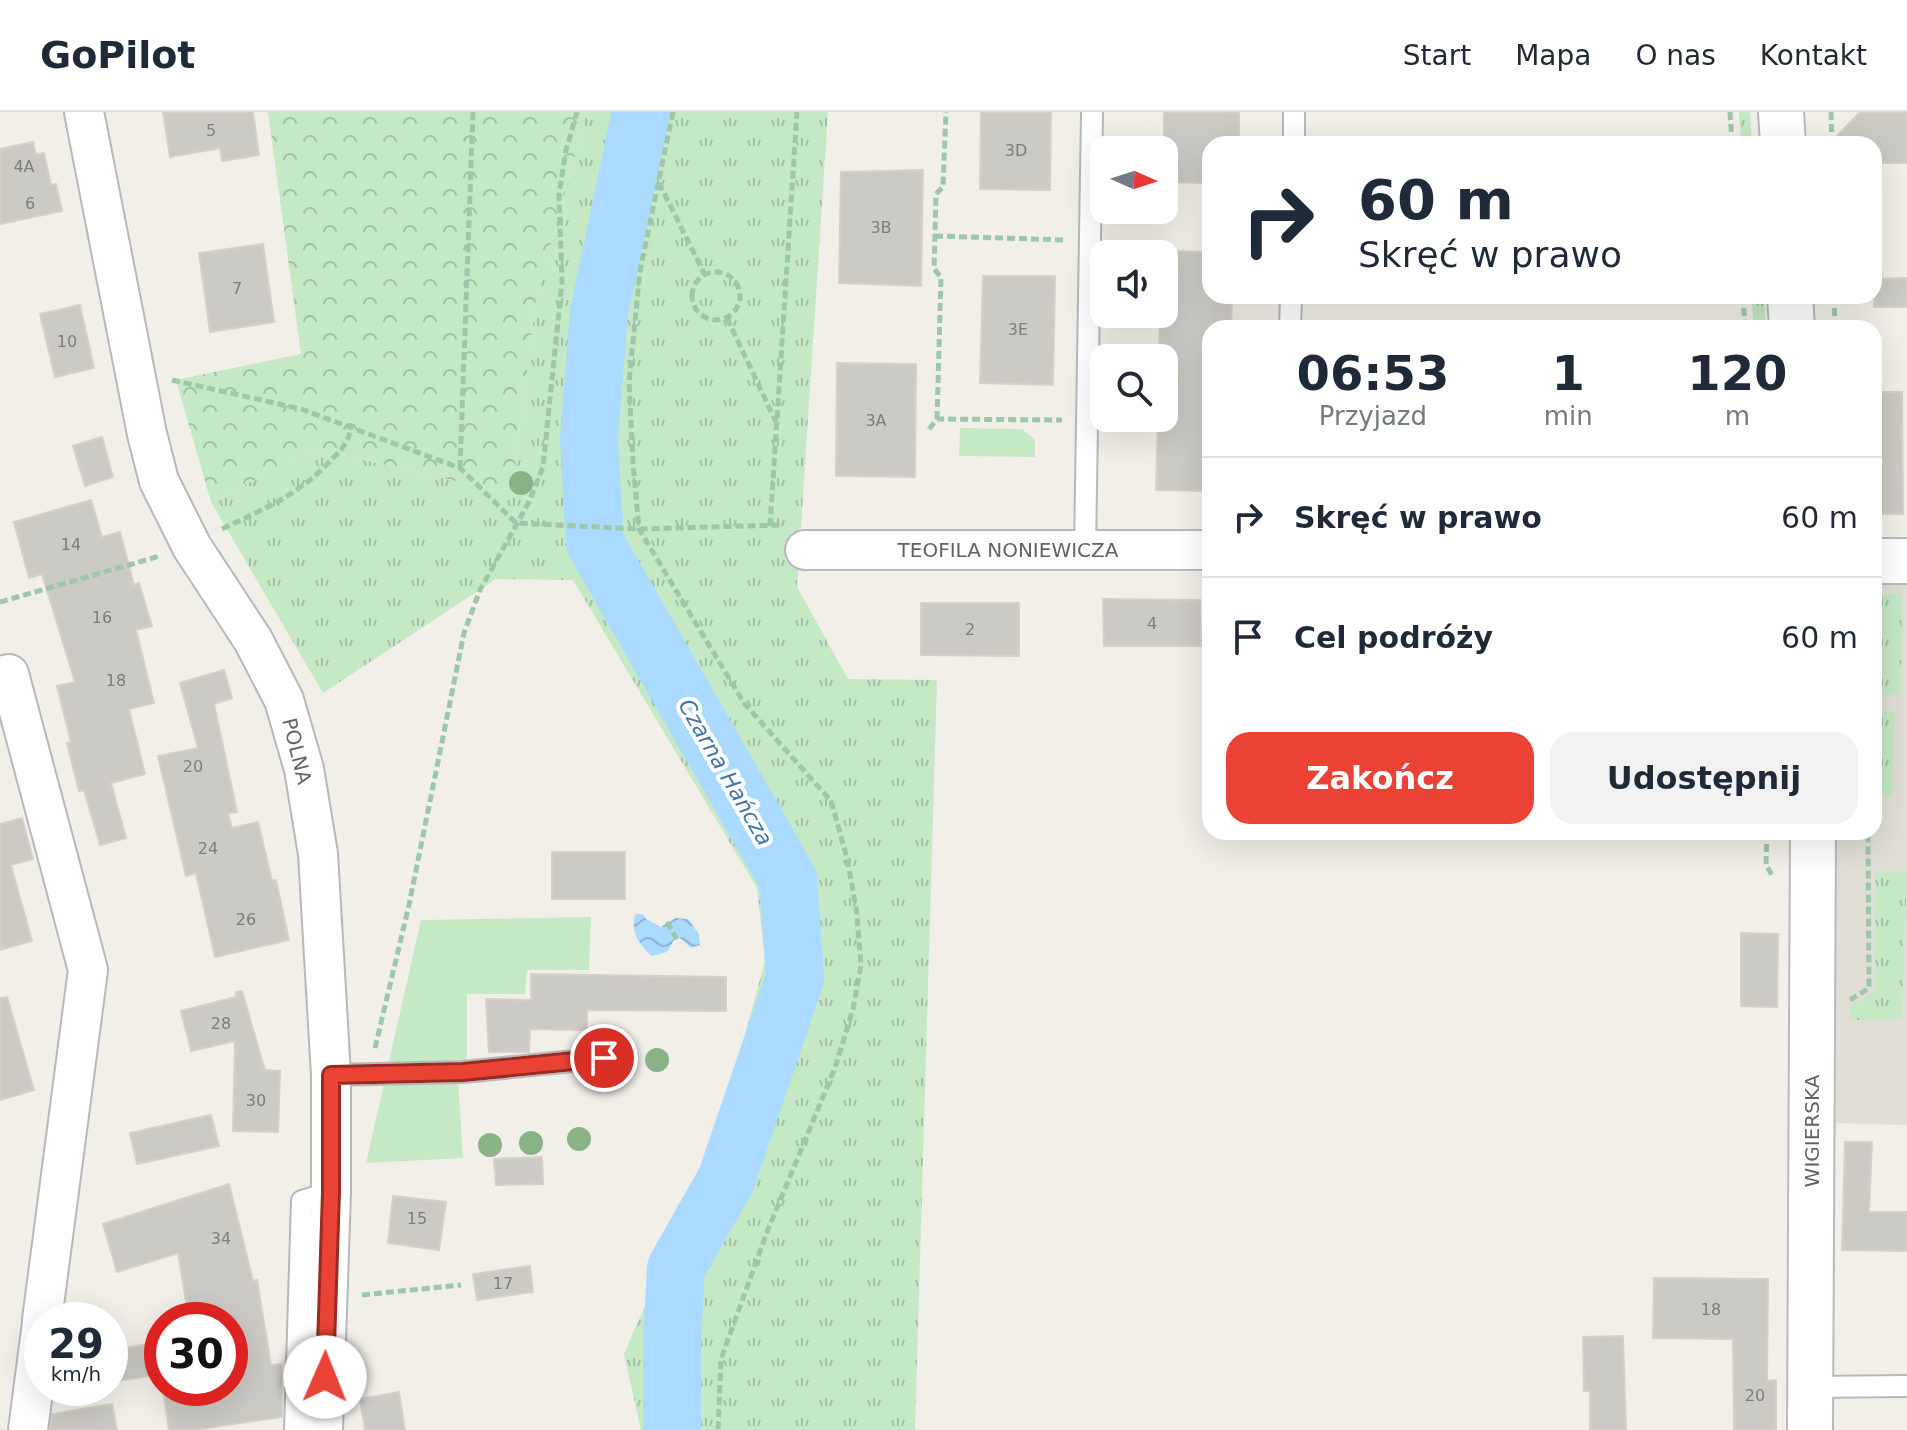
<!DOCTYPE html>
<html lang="pl">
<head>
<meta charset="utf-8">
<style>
	body { margin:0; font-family:"DejaVu Sans",sans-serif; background:#f2f2f3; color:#1f2937; height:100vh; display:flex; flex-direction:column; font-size:30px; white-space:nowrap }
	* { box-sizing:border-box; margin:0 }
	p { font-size:26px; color:#747a83 }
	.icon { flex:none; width:44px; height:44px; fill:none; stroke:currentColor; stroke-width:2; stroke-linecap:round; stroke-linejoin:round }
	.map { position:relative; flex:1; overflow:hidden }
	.side { position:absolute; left:1202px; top:208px; width:680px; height:520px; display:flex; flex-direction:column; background:#fff; border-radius:24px; box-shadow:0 8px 32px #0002 }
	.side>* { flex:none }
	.guide { position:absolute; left:1202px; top:24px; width:680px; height:168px; border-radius:24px; box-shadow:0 8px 32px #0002; background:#fff; color:#1f2937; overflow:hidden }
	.needle { width:52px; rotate:93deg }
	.buttons { position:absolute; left:1090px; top:24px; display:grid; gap:16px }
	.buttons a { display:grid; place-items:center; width:88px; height:88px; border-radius:16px; background:#fff; box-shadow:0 8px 32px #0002; font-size:40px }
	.speed { position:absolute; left:24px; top:1190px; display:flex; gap:16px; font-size:40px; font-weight:700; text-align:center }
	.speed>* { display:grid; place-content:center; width:104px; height:104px; border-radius:50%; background:#fff; box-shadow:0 8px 32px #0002; line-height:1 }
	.speed small { font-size:20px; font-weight:400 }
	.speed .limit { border:12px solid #d22; background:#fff; color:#111 }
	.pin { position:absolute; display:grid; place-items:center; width:68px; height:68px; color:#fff; margin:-34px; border:4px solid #fff; border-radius:50%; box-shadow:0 2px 8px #0007 }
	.me { position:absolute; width:88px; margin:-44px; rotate:1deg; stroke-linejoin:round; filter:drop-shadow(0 0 6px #0008) }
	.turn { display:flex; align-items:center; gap:28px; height:168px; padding:0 24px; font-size:36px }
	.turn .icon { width:104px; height:104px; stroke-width:2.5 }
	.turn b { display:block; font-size:56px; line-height:68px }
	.eta { display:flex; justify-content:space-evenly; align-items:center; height:136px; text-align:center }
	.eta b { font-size:48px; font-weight:600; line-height:56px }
	.action { display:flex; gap:16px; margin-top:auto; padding:16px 24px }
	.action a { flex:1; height:92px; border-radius:24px; background:#ea4335; color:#fff; font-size:32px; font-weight:600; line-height:92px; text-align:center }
	.action a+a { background:#f2f2f3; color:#1f2937 }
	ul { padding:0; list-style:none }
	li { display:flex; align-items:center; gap:24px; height:120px; padding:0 24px; border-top:2px solid #e0e1e3 }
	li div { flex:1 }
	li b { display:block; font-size:30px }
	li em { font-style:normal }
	header { display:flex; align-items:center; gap:48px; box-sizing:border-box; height:112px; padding:0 40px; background:#fff; border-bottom:2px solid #e0e1e3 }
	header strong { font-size:38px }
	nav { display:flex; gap:44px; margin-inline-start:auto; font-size:28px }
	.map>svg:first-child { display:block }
</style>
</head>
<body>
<header>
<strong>GoPilot</strong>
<nav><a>Start</a><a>Mapa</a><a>O nas</a><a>Kontakt</a></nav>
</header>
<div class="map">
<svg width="1907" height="1318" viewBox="0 0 1907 1318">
	<defs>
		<pattern id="grass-tufts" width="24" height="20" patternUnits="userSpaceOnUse" patternTransform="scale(2)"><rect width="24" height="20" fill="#c5e8c5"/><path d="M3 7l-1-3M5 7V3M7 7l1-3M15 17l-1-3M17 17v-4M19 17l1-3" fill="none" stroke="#a3c0a4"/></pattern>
		<pattern id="forest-crowns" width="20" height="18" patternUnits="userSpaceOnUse" patternTransform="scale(2)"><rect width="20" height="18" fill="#c5e8c5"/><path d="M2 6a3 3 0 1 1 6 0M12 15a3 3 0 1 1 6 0" fill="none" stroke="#a3c0a4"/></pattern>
		<pattern id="water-waves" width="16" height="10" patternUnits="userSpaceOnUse" patternTransform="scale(2)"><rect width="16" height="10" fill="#aadaff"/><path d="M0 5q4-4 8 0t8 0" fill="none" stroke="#8eb4d2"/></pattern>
	</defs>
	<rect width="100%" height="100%" fill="#f1efe8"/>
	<!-- education -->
	<path fill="#e1ded6" d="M 1874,466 L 1907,466 L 1907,1013 L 1827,1011 L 1833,720 L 1874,720 Z"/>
	<!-- grass -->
	<path fill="url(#grass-tufts)" d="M 587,0 L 828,0 L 797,475 L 848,567 L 937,568 L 915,1318 L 641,1318 L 624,1242 L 714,1036 L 765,849 L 757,776 L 573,468 L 496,467 L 323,581 L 211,390 L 316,337 L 512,382 L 536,186 Z
		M 1739,0 L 1750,0 L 1752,32 L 1741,32 Z
		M 1751,184 L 1764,184 L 1766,216 L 1754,216 Z
		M 1902,481 L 1901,583 L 1877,583 L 1877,483 Z
		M 1876,600 L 1895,600 L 1892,685 L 1874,684 Z
		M 1907,759 L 1902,907 L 1849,908 L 1850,894 L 1875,881 L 1875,760 Z"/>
	<!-- forest -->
	<path fill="url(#forest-crowns)" d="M 268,0 L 587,0 L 536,186 L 512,382 L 316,337 L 211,390 L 176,268 L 301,242 Z"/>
	<!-- park -->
	<path fill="#c5e8c5" d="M 960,316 L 1022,317 L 1035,328 L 1035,345 L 959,344 Z
		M 591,805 L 589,858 L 527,858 L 525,882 L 467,882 L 467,943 L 458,968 L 463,1046 L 366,1051 L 421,808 Z"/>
	<!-- water -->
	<path fill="url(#water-waves)" d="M 636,802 L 643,802 L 646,807 L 661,815 L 675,806 L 688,807 L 699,822 L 700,833 L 691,836 L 679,825 L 674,828 L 667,840 L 652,844 C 639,833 629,819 636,802 Z"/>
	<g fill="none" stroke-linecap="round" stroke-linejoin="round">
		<!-- river -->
		<path stroke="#aadaff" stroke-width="58" d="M 641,0 L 599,201 L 589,326 L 595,431 L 788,767 L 795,866 L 726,1068 L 676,1156 L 672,1228 L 672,1318"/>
	</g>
	<!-- building -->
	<path fill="#cccac5" stroke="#d6d1c6" stroke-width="2" d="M 163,0 L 253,0 L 259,43 L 222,49 L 220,36 L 170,45 Z
		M 981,0 L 1051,0 L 1050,78 L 980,77 Z
		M 1164,0 L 1239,0 L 1239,32 L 1210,32 L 1210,71 L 1164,70 Z
		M 1860,0 L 1907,0 L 1907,51 L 1874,51 L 1874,32 L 1829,32 Z
		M 33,30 L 36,43 L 44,41 L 51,73 L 56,72 L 62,99 L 0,112 L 0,37 Z
		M 923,58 L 921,174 L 839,171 L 841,60 Z
		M 263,132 L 274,210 L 210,220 L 199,141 Z
		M 1164,139 L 1210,140 L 1210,184 L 1232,184 L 1231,216 L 1210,216 L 1210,379 L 1156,378 L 1158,306 L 1164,306 L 1164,246 L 1159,246 L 1160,202 L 1164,202 Z
		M 983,164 L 1055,164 L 1053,273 L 980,271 Z
		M 1907,166 L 1907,195 L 1874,195 L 1874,167 Z
		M 80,193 L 94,256 L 55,265 L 40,202 Z
		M 837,251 L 916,252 L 915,365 L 836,364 Z
		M 1874,280 L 1902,280 L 1903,402 L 1874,402 Z
		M 102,325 L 113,365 L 85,374 L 73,334 Z
		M 91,388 L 102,425 L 120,420 L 134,473 L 139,471 L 152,514 L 136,518 L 154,591 L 129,597 L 145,662 L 111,671 L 126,726 L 100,733 L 84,678 L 79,679 L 67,631 L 71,630 L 57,574 L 75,570 L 42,462 L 29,466 L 14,410 Z
		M 1103,487 L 1200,488 L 1201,534 L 1104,534 Z
		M 921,491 L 1019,491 L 1019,544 L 921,543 Z
		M 224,558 L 232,586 L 214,592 L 237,700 L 228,702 L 232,716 L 258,710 L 272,769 L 276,768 L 289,828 L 215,845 L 196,761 L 186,764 L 158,644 L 198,636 L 180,571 Z
		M 22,706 L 33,747 L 11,753 L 32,829 L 0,838 L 0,712 Z
		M 552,740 L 625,740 L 625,787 L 552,787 Z
		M 1741,821 L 1778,822 L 1777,895 L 1741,894 Z
		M 531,862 L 726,865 L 726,899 L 587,898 L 587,918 L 530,917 L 529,940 L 489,940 L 486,887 L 531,888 Z
		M 242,879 L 265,958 L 280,959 L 278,1020 L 233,1019 L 235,929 L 191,939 L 181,899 L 236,885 L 236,880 Z
		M 7,885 L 34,978 L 0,988 L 0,886 Z
		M 211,1003 L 219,1034 L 137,1052 L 130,1021 Z
		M 1845,1030 L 1872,1030 L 1869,1100 L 1907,1100 L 1907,1139 L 1842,1138 Z
		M 542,1045 L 543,1072 L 496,1073 L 494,1047 Z
		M 229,1072 L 253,1169 L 257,1168 L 271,1253 L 281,1252 L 282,1305 L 193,1318 L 169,1318 L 163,1276 L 230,1276 L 230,1208 L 189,1208 L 178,1141 L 117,1160 L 103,1112 Z
		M 393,1084 L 446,1090 L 439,1138 L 388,1131 Z
		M 530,1154 L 533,1180 L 477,1188 L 473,1162 Z
		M 1654,1166 L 1768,1167 L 1767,1269 L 1776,1268 L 1776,1318 L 1734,1318 L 1733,1227 L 1653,1226 Z
		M 1623,1224 L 1626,1318 L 1590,1318 L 1590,1279 L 1584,1279 L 1583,1225 Z
		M 162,1230 L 162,1262 L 110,1270 L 110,1238 Z
		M 399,1280 L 405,1318 L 365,1318 L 360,1287 Z
		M 112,1292 L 117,1318 L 50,1318 L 52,1302 Z"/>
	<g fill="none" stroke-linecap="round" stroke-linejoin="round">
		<!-- service casing -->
		<g stroke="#b5b8bc" stroke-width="24">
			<path id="service" d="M 1294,32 L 1294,0
				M 1290,216 L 1291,184
				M 1085,438 L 1092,0
				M 331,963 L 463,960 L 604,946
				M 1811,1275 L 1907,1274
				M 295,1318 L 302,1089 L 331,1080"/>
		</g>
		<!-- minor casing -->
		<g stroke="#b5b8bc" stroke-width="42">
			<path id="minor" d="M 84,0 L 147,322 L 159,369 L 192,435 L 253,528 L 284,588 L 304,657 L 318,742 L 331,963 L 331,1080 L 323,1318
				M 805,438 L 1210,438
				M 0,564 L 9,562 L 88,858 L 42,1208
				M 28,1318 L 42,1211"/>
		</g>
		<!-- tertiary casing -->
		<g stroke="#b5b8bc" stroke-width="48">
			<path id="tertiary" d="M 1874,449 L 1907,449"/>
		</g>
		<!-- secondary casing -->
		<g stroke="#b6babf" stroke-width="48">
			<path id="secondary" d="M 1781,0 L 1783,32
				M 1790,184 L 1792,216
				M 1810,1318 L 1813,720"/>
		</g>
		<!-- path -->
		<path stroke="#9cc7a9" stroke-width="5" stroke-dasharray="8 4" stroke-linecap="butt" d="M 673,0 L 640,159 L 629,270 L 633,351 L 639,417 L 744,591 L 831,689 L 847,746 L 856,795 L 861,853 L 853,897 L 835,956 L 767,1120 L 721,1247 L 718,1318
			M 1730,0 L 1732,32
			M 1831,0 L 1832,32
			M 659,71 L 705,163
			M 935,124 L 1065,128
			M692 184a24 24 0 1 1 48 0a24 24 0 1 1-48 0Z
			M 1743,184 L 1745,216
			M 1834,184 L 1835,216
			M 727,206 L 776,310
			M 172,268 L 301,297 L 460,356 L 516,411 L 639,417 L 781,413
			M 937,307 L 941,165 L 934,157 L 936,82 L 943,75 L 946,0
			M 929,317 L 937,307 L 1062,308
			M 460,356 L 473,0
			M 770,414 L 797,0
			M 222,417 C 265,396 300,383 333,346 C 343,336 349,329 351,315
			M 0,490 L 160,444
			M 1767,720 L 1766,753 L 1773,765
			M 667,810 L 679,831
			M 1850,888 L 1869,876 L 1868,720
			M 375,936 L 409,793 L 464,521 L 480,478 L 529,390 L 543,355 L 562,170 L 559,83 L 566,38 L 577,0
			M 362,1183 L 461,1173"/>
		<!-- service -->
		<use href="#service" stroke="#fff" stroke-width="20"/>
		<!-- minor -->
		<use href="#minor" stroke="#fff" stroke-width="38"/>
		<!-- tertiary -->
		<use href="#tertiary" stroke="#fff" stroke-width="44"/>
		<!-- secondary -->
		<use href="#secondary" stroke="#fff" stroke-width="44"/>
	</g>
	<!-- trees -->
	<g fill="#89b387">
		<circle cx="521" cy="371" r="12"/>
		<circle cx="657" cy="948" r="12"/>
		<circle cx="579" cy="1027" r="12"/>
		<circle cx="531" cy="1031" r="12"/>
		<circle cx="490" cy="1033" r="12"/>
	</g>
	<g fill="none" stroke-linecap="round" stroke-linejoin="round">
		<!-- route casing -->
		<g stroke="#982c22" stroke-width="20">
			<path id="route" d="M 325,1265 L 331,1080 L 331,963 L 463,960 L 604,946"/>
		</g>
		<!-- route -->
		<use href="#route" stroke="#ea4335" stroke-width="14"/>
	</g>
	<g text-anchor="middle" stroke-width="8" stroke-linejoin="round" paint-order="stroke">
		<!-- number labels -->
		<g font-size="16" fill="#7a7d7f">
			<text x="211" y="24">5</text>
			<text x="1016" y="44">3D</text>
			<text x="24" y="60">4A</text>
			<text x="30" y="97">6</text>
			<text x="881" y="121">3B</text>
			<text x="237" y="182">7</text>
			<text x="1018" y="223">3E</text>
			<text x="67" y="235">10</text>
			<text x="876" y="314">3A</text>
			<text x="71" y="438">14</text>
			<text x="102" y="511">16</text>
			<text x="1152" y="517">4</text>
			<text x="970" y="523">2</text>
			<text x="116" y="574">18</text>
			<text x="193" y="660">20</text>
			<text x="208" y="742">24</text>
			<text x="246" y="813">26</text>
			<text x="221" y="917">28</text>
			<text x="256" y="994">30</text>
			<text x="417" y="1112">15</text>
			<text x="221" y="1132">34</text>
			<text x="503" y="1177">17</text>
			<text x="1711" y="1203">18</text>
			<text x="1755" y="1289">20</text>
		</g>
		<!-- street labels -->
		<g font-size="20" fill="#5f6368" stroke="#fff">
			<text x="1008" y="445">TEOFILA NONIEWICZA</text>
			<text transform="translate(297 639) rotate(76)" y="7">POLNA</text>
			<text transform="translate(1812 1019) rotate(-90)" y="7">WIGIERSKA</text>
		</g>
		<!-- water labels -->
		<g font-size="22" font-style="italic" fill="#4174aa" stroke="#fff">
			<text transform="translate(726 660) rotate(60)" y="8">Czarna Hańcza</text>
		</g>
	</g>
</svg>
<div class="buttons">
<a><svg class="needle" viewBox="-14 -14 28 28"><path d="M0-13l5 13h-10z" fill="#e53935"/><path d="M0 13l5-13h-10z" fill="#747a83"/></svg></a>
<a><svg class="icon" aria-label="sound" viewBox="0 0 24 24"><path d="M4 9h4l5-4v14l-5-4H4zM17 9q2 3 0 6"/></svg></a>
<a><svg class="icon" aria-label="search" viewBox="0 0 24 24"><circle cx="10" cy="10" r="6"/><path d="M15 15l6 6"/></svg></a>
</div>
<div class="speed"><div>29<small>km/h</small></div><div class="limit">30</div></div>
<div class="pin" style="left:604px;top:946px;background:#d93025"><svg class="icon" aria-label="arrive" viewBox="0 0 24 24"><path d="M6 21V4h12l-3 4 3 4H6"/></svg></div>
<svg class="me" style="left:325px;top:1265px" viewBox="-20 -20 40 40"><circle r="19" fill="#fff"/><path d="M0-13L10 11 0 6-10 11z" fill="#ea4335"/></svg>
<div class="guide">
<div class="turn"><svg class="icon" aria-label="right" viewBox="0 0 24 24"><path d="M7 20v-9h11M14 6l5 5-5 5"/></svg><div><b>60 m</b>Skręć w prawo</div></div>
</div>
<section class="side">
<div class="eta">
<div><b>06:53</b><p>Przyjazd</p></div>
<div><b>1</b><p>min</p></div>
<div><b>120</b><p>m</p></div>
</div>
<ul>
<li><svg class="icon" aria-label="right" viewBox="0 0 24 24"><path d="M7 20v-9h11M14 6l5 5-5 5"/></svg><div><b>Skręć w prawo</b></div><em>60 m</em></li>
<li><svg class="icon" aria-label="arrive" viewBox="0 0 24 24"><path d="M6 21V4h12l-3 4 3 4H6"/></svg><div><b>Cel podróży</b></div><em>60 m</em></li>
</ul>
<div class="action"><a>Zakończ</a><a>Udostępnij</a></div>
</section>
</div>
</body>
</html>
